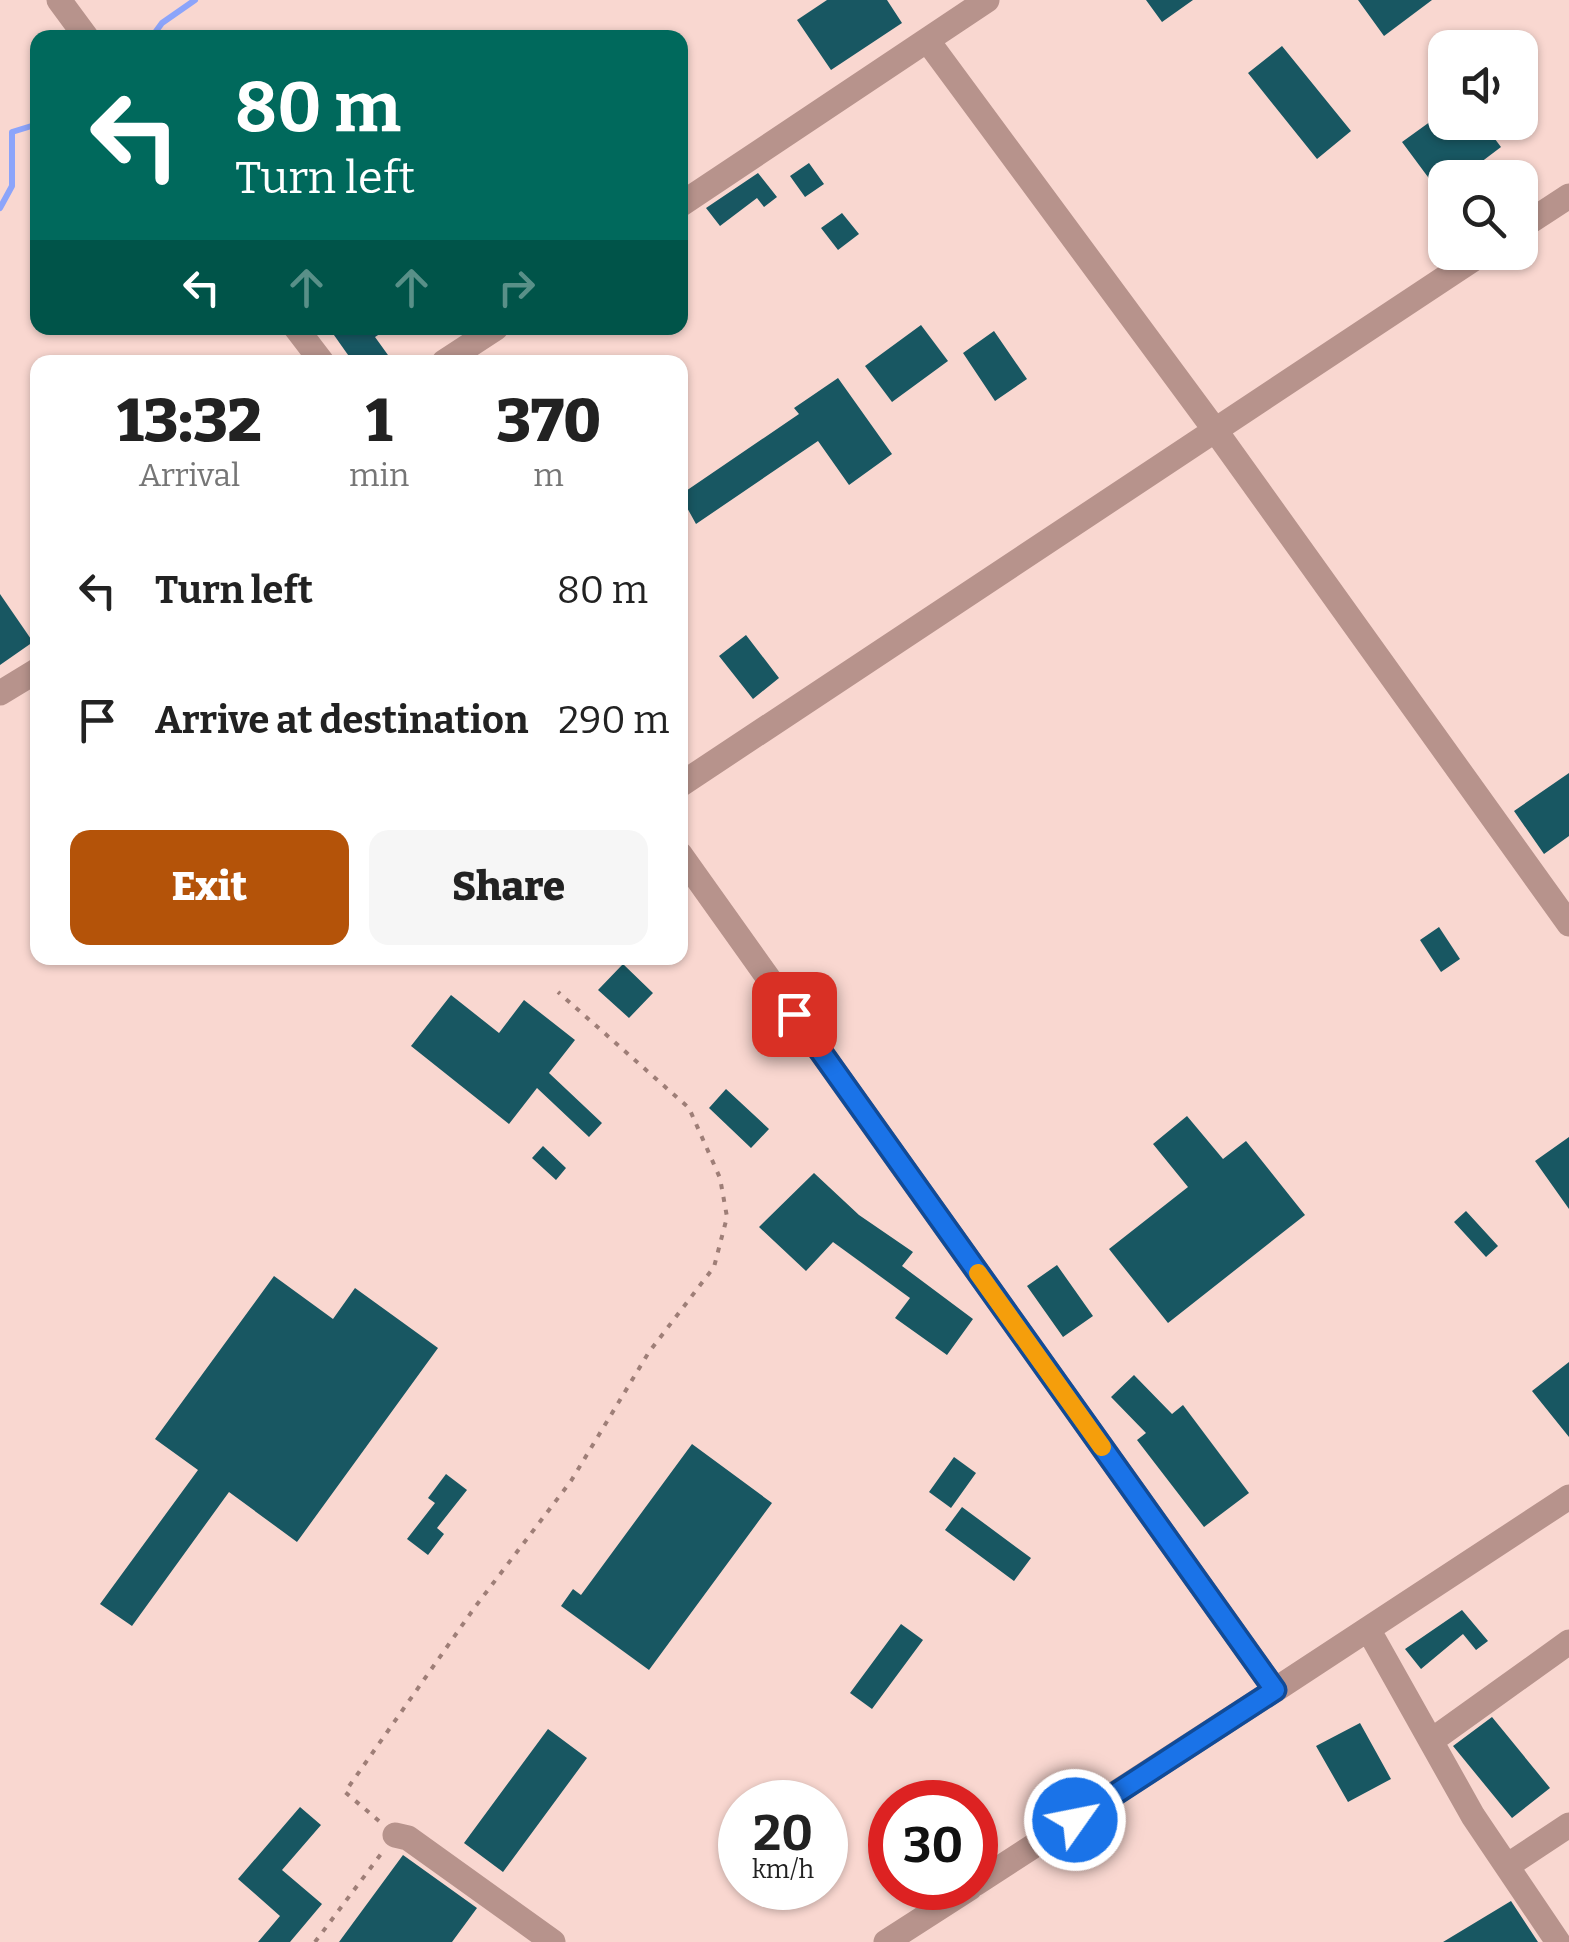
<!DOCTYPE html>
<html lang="en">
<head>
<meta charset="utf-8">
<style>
	body { margin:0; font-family:Bitter,serif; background:#f6f6f6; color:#222; height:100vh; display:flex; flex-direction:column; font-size:38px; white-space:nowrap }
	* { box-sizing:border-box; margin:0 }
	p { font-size:32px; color:#767676 }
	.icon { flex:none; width:55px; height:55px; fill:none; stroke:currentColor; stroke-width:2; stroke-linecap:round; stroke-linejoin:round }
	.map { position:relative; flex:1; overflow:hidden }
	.drawer { position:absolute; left:30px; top:355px; width:658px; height:610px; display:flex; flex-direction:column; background:#fff; border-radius:20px; box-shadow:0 2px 8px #0004 }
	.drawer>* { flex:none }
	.hud { position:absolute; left:30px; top:30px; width:658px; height:305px; border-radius:20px; box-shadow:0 2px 8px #0004; background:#00695c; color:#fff; overflow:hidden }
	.buttons { position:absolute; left:1428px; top:30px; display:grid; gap:20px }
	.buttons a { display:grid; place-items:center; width:110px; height:110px; border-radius:20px; background:#fff; box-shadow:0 2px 8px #0004; font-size:50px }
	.speed { position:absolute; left:718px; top:1780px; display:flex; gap:20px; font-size:50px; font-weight:700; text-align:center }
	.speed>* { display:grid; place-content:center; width:130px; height:130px; border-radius:50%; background:#fff; box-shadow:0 2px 8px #0004; line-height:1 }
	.speed small { font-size:25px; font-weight:400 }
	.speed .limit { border:15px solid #d22; background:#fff; color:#111 }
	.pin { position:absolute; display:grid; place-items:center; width:85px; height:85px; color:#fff; margin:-42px; border-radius:20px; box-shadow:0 5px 15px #0006 }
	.me { position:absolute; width:110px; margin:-55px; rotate:57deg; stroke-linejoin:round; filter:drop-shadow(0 0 8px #0008) }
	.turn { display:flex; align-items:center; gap:35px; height:210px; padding:0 40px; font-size:45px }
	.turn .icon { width:130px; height:130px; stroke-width:2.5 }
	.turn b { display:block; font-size:70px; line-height:85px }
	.lanes { display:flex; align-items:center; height:95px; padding:0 40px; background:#0003; justify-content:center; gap:50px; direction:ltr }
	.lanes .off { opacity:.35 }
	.eta { display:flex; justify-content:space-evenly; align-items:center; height:170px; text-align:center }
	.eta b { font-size:60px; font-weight:800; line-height:70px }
	.cta { display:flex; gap:20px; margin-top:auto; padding:20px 40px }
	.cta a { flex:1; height:115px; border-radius:20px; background:#b45309; color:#fff; font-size:40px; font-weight:800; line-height:115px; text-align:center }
	.cta a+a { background:#f6f6f6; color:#222 }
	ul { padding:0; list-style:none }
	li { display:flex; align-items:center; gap:30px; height:130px; padding:0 40px }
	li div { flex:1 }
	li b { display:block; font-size:38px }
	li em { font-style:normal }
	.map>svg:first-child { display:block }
</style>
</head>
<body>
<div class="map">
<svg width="1569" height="1942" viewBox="0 0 1569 1942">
	<rect width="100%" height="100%" fill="#f9d7d0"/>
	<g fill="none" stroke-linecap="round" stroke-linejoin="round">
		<!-- stream -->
		<path stroke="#8ca4fa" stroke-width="6" d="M 151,38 L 162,23 L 195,0
			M 0,208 L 12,186 L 12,132 L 38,124"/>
	</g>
	<!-- building -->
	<path fill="#185762" d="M 827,0 L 887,0 L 902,23 L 831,70 L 797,20 Z
		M 1146,0 L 1193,0 L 1162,22 Z
		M 1358,0 L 1432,0 L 1384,36 Z
		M 1282,46 L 1351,131 L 1317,159 L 1248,73 Z
		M 1445,111 L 1445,122 L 1482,122 L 1501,147 L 1460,178 L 1445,178 L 1445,200 L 1402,142 Z
		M 809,163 L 824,184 L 805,197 L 790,176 Z
		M 758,173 L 777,197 L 764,207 L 757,198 L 720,226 L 706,208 Z
		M 842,213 L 859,234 L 838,250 L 821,228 Z
		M 921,325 L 948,361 L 892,402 L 865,366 Z
		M 329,328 L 389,328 L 375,337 L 393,362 L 353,362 Z
		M 994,331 L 1027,379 L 995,401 L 963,353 Z
		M 838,378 L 892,454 L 849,485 L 818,441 L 696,524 L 680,495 L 799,414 L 794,408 Z
		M 0,594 L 33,642 L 0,665 Z
		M 746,635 L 779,678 L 753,699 L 719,656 Z
		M 1569,773 L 1569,836 L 1544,854 L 1514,811 Z
		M 1439,927 L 1460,959 L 1441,972 L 1420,940 Z
		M 623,964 L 653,993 L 629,1018 L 598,990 Z
		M 451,995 L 499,1033 L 524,1000 L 575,1040 L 549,1073 L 602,1123 L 589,1137 L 537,1088 L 509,1124 L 411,1046 Z
		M 726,1089 L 769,1129 L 751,1148 L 709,1108 Z
		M 1187,1116 L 1223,1159 L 1246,1141 L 1305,1215 L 1168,1323 L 1109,1249 L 1188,1187 L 1153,1144 Z
		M 1569,1137 L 1569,1209 L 1535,1161 Z
		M 543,1146 L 566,1168 L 556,1180 L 532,1158 Z
		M 814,1173 L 859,1215 L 913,1252 L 902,1266 L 973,1319 L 947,1355 L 895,1318 L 910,1298 L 833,1242 L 806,1271 L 759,1227 Z
		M 1466,1211 L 1498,1246 L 1486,1257 L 1454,1222 Z
		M 1057,1265 L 1093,1316 L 1063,1337 L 1027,1286 Z
		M 274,1276 L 333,1319 L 355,1288 L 438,1348 L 297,1542 L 229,1492 L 132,1626 L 100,1604 L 198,1470 L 155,1439 Z
		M 1569,1362 L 1569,1437 L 1532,1391 Z
		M 1134,1375 L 1172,1414 L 1183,1405 L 1249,1493 L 1204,1527 L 1137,1440 L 1146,1433 L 1111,1397 Z
		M 692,1444 L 772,1503 L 649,1670 L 561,1606 L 573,1589 L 581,1595 Z
		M 954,1457 L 976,1473 L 951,1508 L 929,1492 Z
		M 446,1474 L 467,1490 L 437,1528 L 444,1534 L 428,1555 L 407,1539 L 435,1503 L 428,1498 Z
		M 962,1507 L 1031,1558 L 1014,1581 L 945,1530 Z
		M 1462,1610 L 1488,1641 L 1476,1650 L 1463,1634 L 1421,1669 L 1405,1649 Z
		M 901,1624 L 923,1640 L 872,1709 L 850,1693 Z
		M 1492,1717 L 1550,1788 L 1512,1818 L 1453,1746 Z
		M 1360,1723 L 1391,1779 L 1348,1802 L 1316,1746 Z
		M 548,1729 L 587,1758 L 503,1872 L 464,1843 Z
		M 300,1807 L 321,1825 L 282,1870 L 322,1904 L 290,1942 L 258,1942 L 280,1916 L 238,1879 Z
		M 403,1855 L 477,1908 L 452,1942 L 339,1942 Z
		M 1511,1901 L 1538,1942 L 1443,1942 Z"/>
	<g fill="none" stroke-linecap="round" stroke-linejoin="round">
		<!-- path -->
		<path stroke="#9e7e77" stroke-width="4" stroke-dasharray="5 8" stroke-linecap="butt" d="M 379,1821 L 345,1792 L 475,1607 L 571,1481 L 649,1352 L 714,1267 L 727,1217 L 720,1178 L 689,1108 L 558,992
			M 315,1942 L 384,1850"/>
		<!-- minor -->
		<path stroke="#b7938c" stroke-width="25" d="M 59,0 L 87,38
			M 927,40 L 1215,430 L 1569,924
			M 680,205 L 987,0
			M 1520,228 L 1569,196
			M 296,328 L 322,362
			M 444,362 L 496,328
			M 0,693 L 38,670
			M 680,785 L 1484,252
			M 680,854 L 1275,1690 L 975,1884
			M 1368,1629 L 1473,1816 L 1558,1942
			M 1275,1690 L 1569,1497
			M 1431,1741 L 1569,1642
			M 395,1835 L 408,1838 L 553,1942
			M 1507,1866 L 1569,1825
			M 886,1942 L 970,1888"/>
	</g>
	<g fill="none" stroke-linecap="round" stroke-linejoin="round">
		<!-- route casing -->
		<g stroke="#114b97" stroke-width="25">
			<path id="route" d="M 794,1014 L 1275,1690 L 1075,1820"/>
		</g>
		<!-- route -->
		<use href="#route" stroke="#1a73e8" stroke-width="18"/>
		<!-- slow -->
		<path stroke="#f59e0b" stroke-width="18" d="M 978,1273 L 1102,1447"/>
	</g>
</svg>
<div class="buttons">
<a><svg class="icon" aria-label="sound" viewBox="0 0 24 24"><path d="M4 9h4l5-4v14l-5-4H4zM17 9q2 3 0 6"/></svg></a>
<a><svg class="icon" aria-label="search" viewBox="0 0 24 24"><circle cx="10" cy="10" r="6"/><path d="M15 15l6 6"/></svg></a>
</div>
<div class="speed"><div>20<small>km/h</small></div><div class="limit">30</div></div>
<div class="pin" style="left:794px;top:1014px;background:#d93025"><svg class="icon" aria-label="arrive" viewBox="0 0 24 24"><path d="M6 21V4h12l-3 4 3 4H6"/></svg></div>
<svg class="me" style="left:1075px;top:1820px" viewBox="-20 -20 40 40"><circle r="17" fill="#1a73e8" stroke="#fff" stroke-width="3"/><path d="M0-11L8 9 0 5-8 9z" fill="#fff"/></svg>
<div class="hud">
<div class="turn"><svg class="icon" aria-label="left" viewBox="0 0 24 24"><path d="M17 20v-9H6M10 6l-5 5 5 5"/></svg><div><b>80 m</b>Turn left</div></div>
<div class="lanes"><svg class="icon" aria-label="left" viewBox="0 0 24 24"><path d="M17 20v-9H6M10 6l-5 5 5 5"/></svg><svg class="icon off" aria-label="ahead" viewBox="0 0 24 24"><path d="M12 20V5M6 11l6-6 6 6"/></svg><svg class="icon off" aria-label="ahead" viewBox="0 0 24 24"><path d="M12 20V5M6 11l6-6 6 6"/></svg><svg class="icon off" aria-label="right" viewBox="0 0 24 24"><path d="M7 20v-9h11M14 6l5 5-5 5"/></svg></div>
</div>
<section class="drawer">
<div class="eta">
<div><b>13:32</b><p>Arrival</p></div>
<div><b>1</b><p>min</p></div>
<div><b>370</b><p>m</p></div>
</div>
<ul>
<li><svg class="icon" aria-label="left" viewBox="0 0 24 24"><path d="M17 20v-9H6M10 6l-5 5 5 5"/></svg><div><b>Turn left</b></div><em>80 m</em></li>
<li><svg class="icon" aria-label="arrive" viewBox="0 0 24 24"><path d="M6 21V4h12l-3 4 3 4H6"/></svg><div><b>Arrive at destination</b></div><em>290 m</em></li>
</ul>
<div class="cta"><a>Exit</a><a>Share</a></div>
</section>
</div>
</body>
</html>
